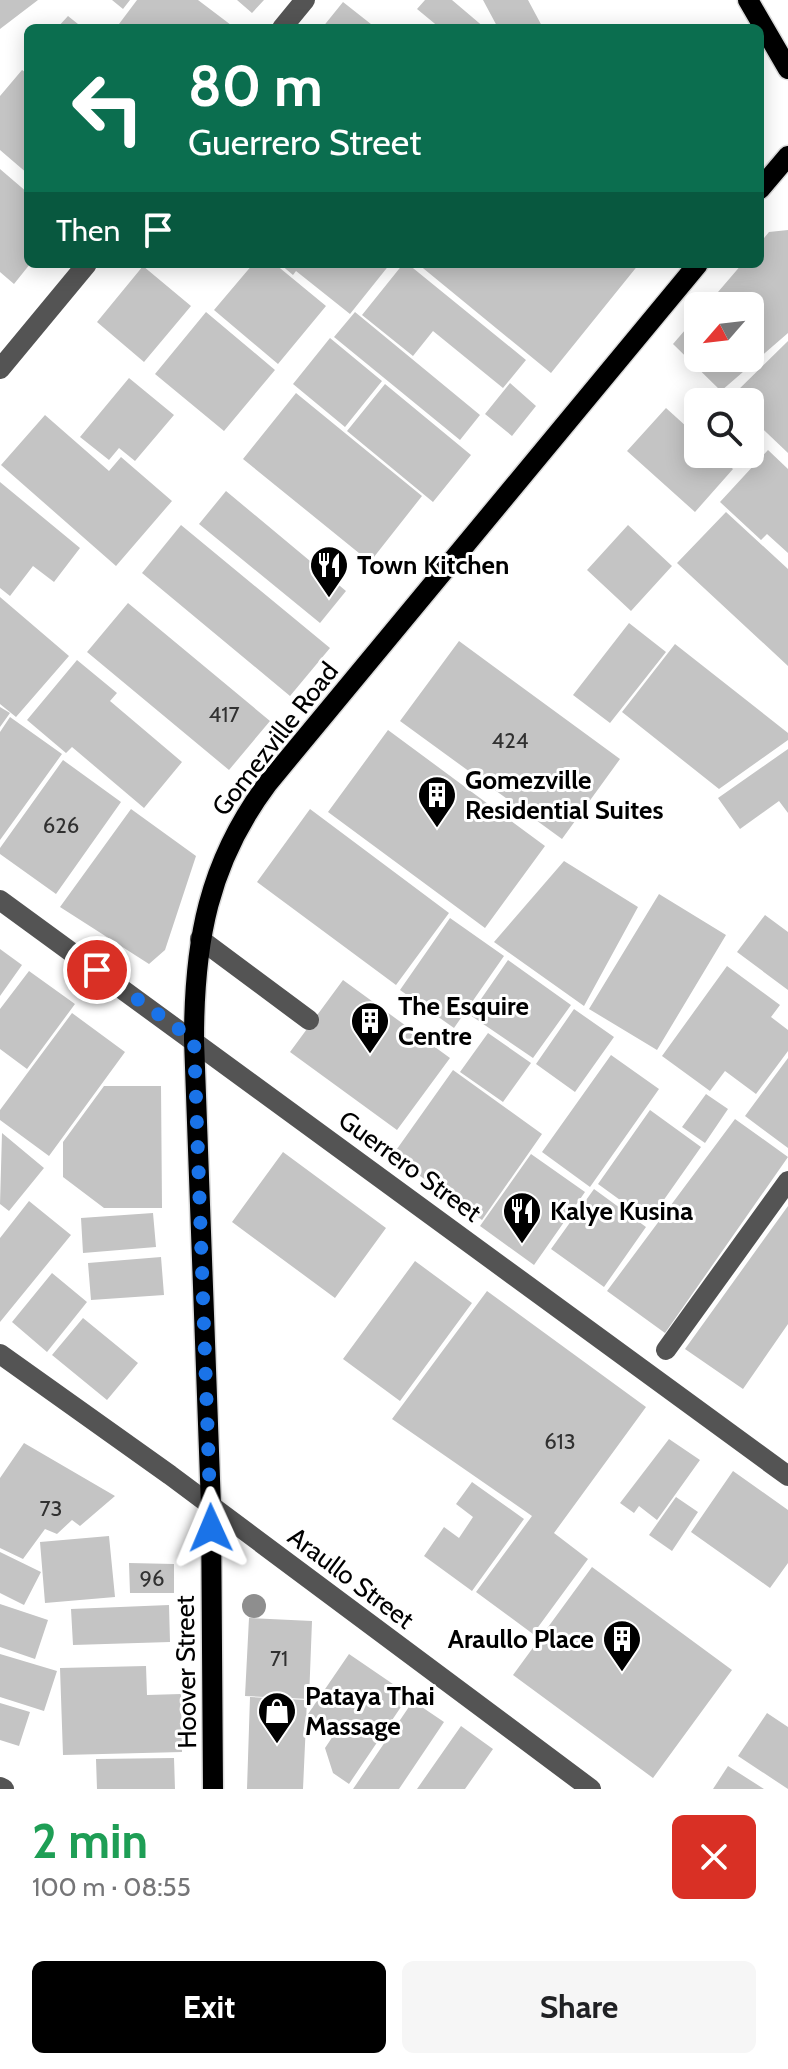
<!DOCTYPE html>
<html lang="en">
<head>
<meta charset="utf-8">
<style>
	body { margin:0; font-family:Cabin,sans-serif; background:#f6f6f6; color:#202124; height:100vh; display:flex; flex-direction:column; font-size:30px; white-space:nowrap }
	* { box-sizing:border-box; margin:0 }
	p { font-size:26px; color:#757577 }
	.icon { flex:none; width:44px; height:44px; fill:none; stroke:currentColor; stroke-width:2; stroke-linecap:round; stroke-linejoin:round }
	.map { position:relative; height:1789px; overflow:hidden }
	.sheet { display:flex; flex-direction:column; background:#fff; flex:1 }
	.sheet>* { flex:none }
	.guide { position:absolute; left:24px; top:24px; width:740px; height:244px; border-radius:12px; box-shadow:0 4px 20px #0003; background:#0b6e4f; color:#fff; overflow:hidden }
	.needle { width:52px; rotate:242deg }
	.tools { position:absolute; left:684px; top:292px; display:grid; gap:16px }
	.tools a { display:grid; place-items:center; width:80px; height:80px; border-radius:12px; background:#fff; box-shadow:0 4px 20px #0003; font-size:40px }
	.pin { position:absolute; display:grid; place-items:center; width:68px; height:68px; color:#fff; margin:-34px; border:4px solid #fff; border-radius:50%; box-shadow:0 2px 8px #0007 }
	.me { position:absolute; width:88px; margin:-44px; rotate:359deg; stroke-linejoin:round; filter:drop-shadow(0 0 6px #0008) }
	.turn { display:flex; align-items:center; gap:28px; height:168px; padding:0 32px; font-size:36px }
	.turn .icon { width:104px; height:104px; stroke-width:2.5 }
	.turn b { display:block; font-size:56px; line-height:68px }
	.then { display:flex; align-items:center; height:76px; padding:0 32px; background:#0003; gap:16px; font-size:30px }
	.round { display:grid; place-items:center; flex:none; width:84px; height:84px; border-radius:12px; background:#f6f6f6 }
	.overview { display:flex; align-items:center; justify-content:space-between; height:136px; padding:0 32px }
	h1 { font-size:48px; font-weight:700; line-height:60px; color:#1e9e55 }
	.primary-button { display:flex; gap:16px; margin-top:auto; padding:16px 32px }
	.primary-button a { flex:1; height:92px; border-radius:12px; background:#000; color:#fff; font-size:32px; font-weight:700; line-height:92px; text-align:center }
	.primary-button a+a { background:#f6f6f6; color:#202124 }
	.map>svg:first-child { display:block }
</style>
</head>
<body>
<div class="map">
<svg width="788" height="1789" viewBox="0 0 788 1789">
	<rect width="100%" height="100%" fill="#fff"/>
	<!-- building -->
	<path fill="#c4c4c4" d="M 0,0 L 38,0 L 0,29 Z
		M 112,0 L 130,0 L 123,9 Z
		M 137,0 L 198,0 L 231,25 L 229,28 L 116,28 Z
		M 237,0 L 264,0 L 252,13 Z
		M 425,0 L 452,0 L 485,28 L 440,28 L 417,9 Z
		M 483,0 L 528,0 L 543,28 L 498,28 Z
		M 343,2 L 376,28 L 322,28 Z
		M 68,16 L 83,28 L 57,28 Z
		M 22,70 L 28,74 L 28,174 L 0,150 L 0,96 Z
		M 0,169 L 28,193 L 30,264 L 14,284 L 0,272 Z
		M 788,230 L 788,333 L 721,391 L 673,344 L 698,315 L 698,358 L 750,358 L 750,306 L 706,306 L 742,264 L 760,264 L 760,243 L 769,232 Z
		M 253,264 L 275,264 L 326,306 L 278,364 L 214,310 Z
		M 280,264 L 390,264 L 350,314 L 296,271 L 293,275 Z
		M 403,264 L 408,264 L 526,360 L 503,388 L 433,331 L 413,356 L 362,315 Z
		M 418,264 L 639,264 L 551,373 Z
		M 143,266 L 191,306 L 144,362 L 97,322 Z
		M 206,312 L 275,370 L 224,431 L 155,374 Z
		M 355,312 L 480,415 L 460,440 L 334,337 Z
		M 330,338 L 382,381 L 345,427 L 293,384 Z
		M 788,341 L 788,453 L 750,417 L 750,402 L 734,402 L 730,398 Z
		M 129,378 L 174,415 L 135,461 L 119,448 L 109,460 L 80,437 Z
		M 510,383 L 536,406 L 512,436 L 485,414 Z
		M 385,384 L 471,455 L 433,502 L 347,431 Z
		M 296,393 L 422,496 L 370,562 L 243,459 Z
		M 666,408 L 698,437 L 698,454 L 717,454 L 733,469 L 695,512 L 627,451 Z
		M 45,415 L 109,471 L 121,457 L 172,501 L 116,566 L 1,465 Z
		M 768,450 L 788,469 L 788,553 L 767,534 L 761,540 L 720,502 Z
		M 0,482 L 80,548 L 54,582 L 33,566 L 10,596 L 0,588 Z
		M 226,491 L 346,591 L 320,623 L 199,524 Z
		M 726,512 L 788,569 L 788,666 L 677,563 Z
		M 181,525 L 330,648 L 290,696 L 142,573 Z
		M 628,525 L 672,566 L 631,611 L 587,570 Z
		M 0,597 L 69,656 L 16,717 L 0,704 Z
		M 128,603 L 270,721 L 229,770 L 87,652 Z
		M 629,623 L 666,652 L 610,723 L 573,695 Z
		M 459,641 L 620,759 L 562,839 L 400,721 Z
		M 675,644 L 788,733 L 788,740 L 719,789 L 622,712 Z
		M 77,660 L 117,693 L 110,701 L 182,762 L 144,808 L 72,747 L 66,753 L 27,720 Z
		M 0,707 L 10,713 L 0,727 Z
		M 10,717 L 62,754 L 0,840 L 0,732 Z
		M 388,730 L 545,846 L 485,928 L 328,812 Z
		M 788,749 L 788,813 L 779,801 L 740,829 L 718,798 Z
		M 63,760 L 121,802 L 56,894 L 0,854 L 0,848 Z
		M 131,809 L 196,856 L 165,950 L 149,964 L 60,907 Z
		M 310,809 L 449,913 L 396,985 L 257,882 Z
		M 564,861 L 638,907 L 584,1006 L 494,942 Z
		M 659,894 L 726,935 L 657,1050 L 589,1009 Z
		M 765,915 L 788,932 L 788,990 L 737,952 Z
		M 450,918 L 504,956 L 454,1028 L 400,990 Z
		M 0,949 L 22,965 L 0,996 Z
		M 508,960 L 571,1005 L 533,1058 L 470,1015 Z
		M 727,966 L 780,1005 L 771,1017 L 788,1030 L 788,1051 L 756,1094 L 725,1071 L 710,1091 L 662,1056 Z
		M 29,971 L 75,1004 L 27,1069 L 0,1049 L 0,1009 Z
		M 343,980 L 450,1058 L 397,1130 L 290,1052 Z
		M 574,1009 L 614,1037 L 575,1092 L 536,1064 Z
		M 72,1013 L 125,1052 L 49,1156 L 0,1120 L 0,1110 Z
		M 488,1033 L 531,1063 L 503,1102 L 460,1072 Z
		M 611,1055 L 659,1089 L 590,1187 L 542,1152 Z
		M 788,1058 L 788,1148 L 745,1116 Z
		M 453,1070 L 542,1134 L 482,1220 L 392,1156 Z
		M 104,1086 L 161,1086 L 162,1208 L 104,1208 L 63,1177 L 63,1142 Z
		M 706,1094 L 728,1109 L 705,1143 L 682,1127 Z
		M 650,1110 L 701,1147 L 649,1221 L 598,1184 Z
		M 735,1119 L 788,1157 L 665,1333 L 607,1291 Z
		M 2,1133 L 44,1168 L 9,1211 L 0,1204 Z
		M 283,1152 L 386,1228 L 335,1298 L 232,1222 Z
		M 531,1154 L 585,1192 L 534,1265 L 480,1226 Z
		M 594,1189 L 646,1227 L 604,1287 L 551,1249 Z
		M 29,1201 L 71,1235 L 0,1322 L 0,1238 Z
		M 788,1206 L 788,1324 L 743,1389 L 685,1349 Z
		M 153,1213 L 156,1247 L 83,1253 L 81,1218 Z
		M 161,1257 L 164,1295 L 91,1300 L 88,1263 Z
		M 415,1261 L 472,1303 L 400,1401 L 343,1359 Z
		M 52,1273 L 87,1302 L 47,1352 L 12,1322 Z
		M 487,1291 L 646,1407 L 554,1533 L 588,1559 L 533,1634 L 476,1592 L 532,1516 L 392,1419 Z
		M 83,1318 L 138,1363 L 107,1400 L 52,1355 Z
		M 669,1439 L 700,1460 L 657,1520 L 639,1506 L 634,1513 L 620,1503 Z
		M 24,1443 L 115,1496 L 80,1526 L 72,1520 L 57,1534 L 45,1529 L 23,1559 L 0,1548 L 0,1478 Z
		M 733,1471 L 788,1510 L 788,1563 L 770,1588 L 691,1532 Z
		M 472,1482 L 524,1519 L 472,1591 L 424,1556 L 444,1527 L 459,1538 L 473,1517 L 456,1504 Z
		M 676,1497 L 698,1512 L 672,1551 L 649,1535 Z
		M 109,1536 L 115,1597 L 45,1603 L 40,1542 Z
		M 0,1552 L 41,1572 L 24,1605 L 0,1593 Z
		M 129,1563 L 174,1564 L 174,1593 L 130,1593 Z
		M 592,1567 L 732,1670 L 653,1778 L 513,1675 Z
		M 0,1604 L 48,1620 L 35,1659 L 0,1647 Z
		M 169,1605 L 170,1642 L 73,1645 L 71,1609 Z
		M 249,1618 L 312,1621 L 309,1699 L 245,1696 Z
		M 0,1654 L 57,1671 L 44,1711 L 0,1697 Z
		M 349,1654 L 409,1695 L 349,1784 L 333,1773 L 325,1748 L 335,1733 L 308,1714 Z
		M 146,1666 L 147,1695 L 181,1694 L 182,1752 L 63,1755 L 60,1668 Z
		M 250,1697 L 307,1700 L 303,1789 L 247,1789 Z
		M 413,1701 L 444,1722 L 399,1789 L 353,1789 Z
		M 0,1703 L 30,1712 L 19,1746 L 0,1740 Z
		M 767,1713 L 788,1727 L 788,1789 L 738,1756 Z
		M 461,1726 L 493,1749 L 465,1789 L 417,1789 Z
		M 174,1758 L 175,1789 L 97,1789 L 96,1759 Z
		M 728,1766 L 764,1789 L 713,1789 Z"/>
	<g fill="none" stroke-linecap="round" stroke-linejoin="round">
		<!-- major casing -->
		<g stroke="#dbdbdb" stroke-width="23">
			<path id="major" d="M 748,0 L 788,69
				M 760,189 L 788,156
				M 213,1789 L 211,1506 L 194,1040 C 194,942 208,863 268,783 L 698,264"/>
		</g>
		<!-- minor -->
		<path stroke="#545454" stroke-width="20" d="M 282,28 L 305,0
			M 0,369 L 87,264
			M 0,900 L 788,1476
			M 200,939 L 309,1020
			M 666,1350 L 788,1181
			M 0,1354 L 170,1475 L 591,1789
			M 0,1787 L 4,1789"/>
		<!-- major -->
		<use href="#major" stroke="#000" stroke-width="20"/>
	</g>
	<!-- trees -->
	<circle fill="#8e8e8e" cx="254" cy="1606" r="12"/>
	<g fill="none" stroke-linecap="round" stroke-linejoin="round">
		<!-- route -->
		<path stroke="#1a73e8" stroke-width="14" stroke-dasharray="0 25.2" d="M 97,970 L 194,1040 L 211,1528"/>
	</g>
	<!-- icons -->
	<defs>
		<g id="restaurant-pin" transform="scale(2)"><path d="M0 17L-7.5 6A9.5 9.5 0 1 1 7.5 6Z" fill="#000" stroke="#fff"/><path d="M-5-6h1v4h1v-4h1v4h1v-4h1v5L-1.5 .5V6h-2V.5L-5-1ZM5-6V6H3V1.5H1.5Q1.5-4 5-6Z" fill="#fff"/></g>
		<g id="building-pin" transform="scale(2)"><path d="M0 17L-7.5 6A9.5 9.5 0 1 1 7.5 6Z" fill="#000" stroke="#fff"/><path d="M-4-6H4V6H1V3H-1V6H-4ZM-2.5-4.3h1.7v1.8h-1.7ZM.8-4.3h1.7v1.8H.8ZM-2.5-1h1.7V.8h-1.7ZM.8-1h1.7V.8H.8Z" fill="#fff"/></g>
		<g id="shop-pin" transform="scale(2)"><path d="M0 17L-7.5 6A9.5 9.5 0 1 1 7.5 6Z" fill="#000" stroke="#fff"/><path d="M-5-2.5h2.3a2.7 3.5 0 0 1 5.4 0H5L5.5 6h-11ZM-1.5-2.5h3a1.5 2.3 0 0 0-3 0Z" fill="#fff"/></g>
	</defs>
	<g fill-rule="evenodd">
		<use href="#restaurant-pin" x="329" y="565"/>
		<use href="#building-pin" x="437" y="795"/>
		<use href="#building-pin" x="370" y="1021"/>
		<use href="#restaurant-pin" x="522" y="1211"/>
		<use href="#building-pin" x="622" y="1639"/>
		<use href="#shop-pin" x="277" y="1711"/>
	</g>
	<g text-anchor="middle" stroke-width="6" stroke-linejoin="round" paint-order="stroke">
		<!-- number labels -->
		<g font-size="22" fill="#313131">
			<text x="224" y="722">417</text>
			<text x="510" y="748">424</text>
			<text x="61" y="833">626</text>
			<text x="560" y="1449">613</text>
			<text x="51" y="1516">73</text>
			<text x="152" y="1586">96</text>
			<text x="279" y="1666">71</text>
		</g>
		<!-- poi labels -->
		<g font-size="26" font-weight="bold" fill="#000" stroke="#fff" text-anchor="start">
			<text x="357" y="574">Town Kitchen</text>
			<text x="465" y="789">Gomezville<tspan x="465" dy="30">Residential Suites</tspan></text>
			<text x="398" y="1015">The Esquire<tspan x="398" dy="30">Centre</tspan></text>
			<text x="550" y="1220">Kalye Kusina</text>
			<text x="594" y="1648" text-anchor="end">Araullo Place</text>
			<text x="305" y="1705">Pataya Thai<tspan x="305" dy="30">Massage</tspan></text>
		</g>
		<!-- street labels -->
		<g font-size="26" fill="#000" stroke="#fff">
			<text transform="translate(275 739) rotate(-52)" y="9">Gomezville Road</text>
			<text transform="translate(410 1166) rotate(36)" y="9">Guerrero Street</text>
			<text transform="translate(351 1578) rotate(37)" y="9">Araullo Street</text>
			<text transform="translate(186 1672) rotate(-91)" y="9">Hoover Street</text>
		</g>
	</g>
</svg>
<div class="tools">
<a><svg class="needle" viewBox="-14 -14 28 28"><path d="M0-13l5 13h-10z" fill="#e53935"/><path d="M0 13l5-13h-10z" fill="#757577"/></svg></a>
<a><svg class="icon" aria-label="search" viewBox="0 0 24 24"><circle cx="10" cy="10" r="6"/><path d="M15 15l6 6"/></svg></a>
</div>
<div class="pin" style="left:97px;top:970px;background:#d93025"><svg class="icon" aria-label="arrive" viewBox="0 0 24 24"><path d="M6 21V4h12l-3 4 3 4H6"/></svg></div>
<svg class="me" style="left:211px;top:1528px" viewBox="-20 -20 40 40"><path d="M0-17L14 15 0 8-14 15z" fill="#1a73e8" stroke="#fff" stroke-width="4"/></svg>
<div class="guide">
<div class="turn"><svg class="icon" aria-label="left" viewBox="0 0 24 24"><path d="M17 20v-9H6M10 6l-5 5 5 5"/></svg><div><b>80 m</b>Guerrero Street</div></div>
<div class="then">Then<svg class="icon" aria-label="arrive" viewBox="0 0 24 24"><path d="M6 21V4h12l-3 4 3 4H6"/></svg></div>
</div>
</div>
<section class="sheet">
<div class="overview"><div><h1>2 min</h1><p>100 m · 08:55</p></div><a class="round" style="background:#d93025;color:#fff"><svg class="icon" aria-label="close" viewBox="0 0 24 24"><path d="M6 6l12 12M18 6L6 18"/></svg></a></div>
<div class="primary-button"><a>Exit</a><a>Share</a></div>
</section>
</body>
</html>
